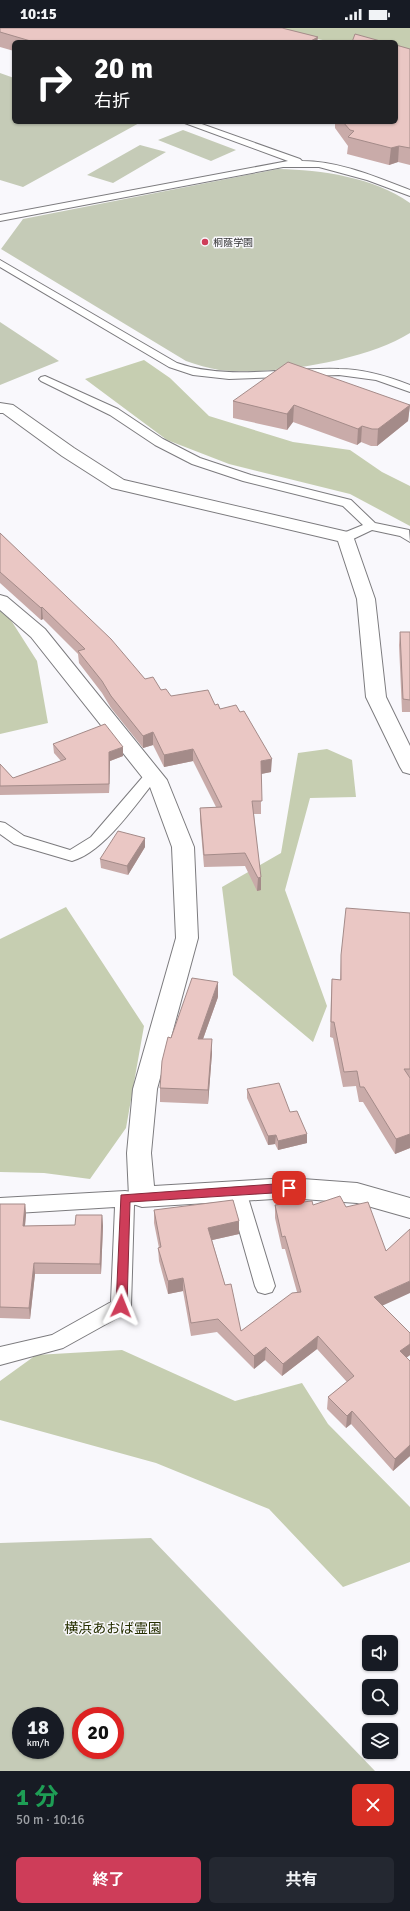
<!DOCTYPE html>
<html lang="ja">
<head>
<meta charset="utf-8">
<style>
	body { margin:0; font-family:Signika,"Noto Sans JP",sans-serif; background:#242831; color:#f1f3f6; height:100vh; display:flex; flex-direction:column; font-size:15px; white-space:nowrap }
	* { box-sizing:border-box; margin:0 }
	p { font-size:13px; color:#9ea1a6 }
	.icon { flex:none; width:22px; height:22px; fill:none; stroke:currentColor; stroke-width:2; stroke-linecap:round; stroke-linejoin:round }
	.map { position:relative; height:1743px; overflow:hidden }
	.panel { display:flex; flex-direction:column; background:#171b24; flex:1 }
	.panel>* { flex:none }
	.hud { position:absolute; left:12px; top:12px; width:386px; height:84px; border-radius:6px; box-shadow:0 1px 3px #0004; background:#202124; color:#fff; overflow:hidden }
	.controls { position:absolute; left:362px; top:1607px; display:grid; gap:8px }
	.controls a { display:grid; place-items:center; width:36px; height:36px; border-radius:6px; background:#171b24; box-shadow:0 1px 3px #0004; font-size:20px }
	.speed { position:absolute; left:12px; top:1679px; display:flex; gap:8px; font-size:20px; font-weight:700; text-align:center }
	.speed>* { display:grid; place-content:center; width:52px; height:52px; border-radius:50%; background:#171b24; box-shadow:0 1px 3px #0004; line-height:1 }
	.speed small { font-size:10px; font-weight:400 }
	.speed .limit { border:6px solid #d22; background:#fff; color:#111 }
	.pin { position:absolute; display:grid; place-items:center; width:34px; height:34px; color:#fff; margin:-17px; border-radius:8px; box-shadow:0 2px 6px #0006 }
	.me { position:absolute; width:44px; margin:-22px; rotate:2deg; stroke-linejoin:round; filter:drop-shadow(0 0 3px #0008) }
	.turn { display:flex; align-items:center; gap:14px; height:84px; padding:0 16px; font-size:18px }
	.turn .icon { width:52px; height:52px; stroke-width:2.5 }
	.turn b { display:block; font-size:28px; line-height:34px }
	.round { display:grid; place-items:center; flex:none; width:42px; height:42px; border-radius:6px; background:#242831 }
	.head { display:flex; align-items:center; justify-content:space-between; height:68px; padding:0 16px }
	h1 { font-size:24px; font-weight:700; line-height:30px; color:#1e9e55 }
	.cta { display:flex; gap:8px; margin-top:auto; padding:8px 16px }
	.cta a { flex:1; height:46px; border-radius:6px; background:#ce3d59; color:#fff; font-size:16px; font-weight:700; line-height:46px; text-align:center }
	.cta a+a { background:#242831; color:#f1f3f6 }
	.status { display:flex; justify-content:space-between; align-items:center; height:28px; padding:0 20px; background:#171b24; direction:ltr }
	.status svg { height:11px; fill:currentColor }
	.map>svg:first-child { display:block }
</style>
</head>
<body>
<div class="status"><b>10:15</b><svg viewBox="0 0 49 12"><path d="M0 12V9h3v3zM5 12V6h3v6zM10 12V3h3v9zM15 12V0h3v12zM26 1h20v11H26zM47 4h2v5h-2z"/></svg></div>
<div class="map">
<svg width="410" height="1743" viewBox="0 0 410 1743">
	<rect width="100%" height="100%" fill="#f9f8fc"/>
	<!-- green -->
	<path fill="#c5cbb7" fill-rule="evenodd" d="M 0,45 L 14,50 L 14,94 L 141,94 L 23,159 L 0,152 Z
		M 183,102 L 236,122 L 211,133 L 158,112 Z
		M 140,117 L 166,124 L 113,155 L 87,147 Z
		M 278,141 C 322,142 373,149 410,175 L 410,305 C 366,333 271,348 219,342 C 208,340 197,337 186,333 L 1,221 L 23,191 Z
		M 0,294 L 59,333 L 0,357 Z
		M 151,1510 L 375,1743 L 0,1743 L 0,1515 ZM 21,1688 L 55,1688 L 55,1722 L 21,1722 ZM 81,1688 L 115,1688 L 115,1722 L 81,1722 Z"/>
	<!-- forest -->
	<path fill="#c6ceb1" d="M 284,0 L 410,0 L 410,35 L 396,31 L 396,14 L 334,14 L 317,11 L 290,10 Z
		M 144,332 L 170,350 L 209,388 L 293,414 L 350,422 L 382,444 L 410,458 L 410,498 L 350,466 L 229,436 L 167,412 L 85,351 Z
		M 0,575 L 37,633 L 48,695 L 0,706 Z
		M 327,721 L 352,732 L 356,769 L 310,770 L 285,862 L 327,978 L 313,1014 L 233,947 L 222,859 L 281,825 L 298,725 Z
		M 66,879 L 144,998 L 126,1100 L 90,1151 L 44,1145 L 0,1144 L 0,911 Z
		M 122,1322 L 235,1373 L 302,1355 L 328,1396 L 410,1479 L 410,1534 L 343,1559 L 269,1481 L 156,1435 L 0,1392 L 0,1353 L 36,1327 Z"/>
	<g fill="none" stroke-linecap="round" stroke-linejoin="round">
		<!-- service casing -->
		<g stroke="#7c7b7e" stroke-width="2">
			<path id="service" d="M 182,94 L 196,94 L 300,131 L 302,133 C 339,133 376,149 410,162 L 410,168 L 367,152 L 319,139 L 283,139 L 0,193 L 0,187 L 288,133 Z
				M 0,232 L 177,335 C 229,353 284,339 339,341 C 364,341 387,348 410,357 L 410,364 L 376,352 L 339,347 L 229,351 L 193,347 L 169,339 L 0,239 Z
				M 45,348 L 118,381 L 163,411 L 200,430 L 251,447 L 351,472 L 375,495 L 409,502 L 410,514 L 400,508 L 372,502 L 351,512 L 341,512 L 340,509 L 341,506 L 363,497 L 343,478 L 243,453 L 192,436 L 155,417 L 110,387 L 41,353 L 39,351 L 41,349 Z
				M 152,742 L 157,744 L 159,747 L 157,750 C 136,776 104,824 72,833 L 14,816 L 0,806 L 0,794 L 5,795 L 24,808 L 70,822 L 91,809 L 147,744 Z
				M 237,1156 L 244,1158 L 246,1163 L 275,1258 L 272,1264 L 265,1266 L 258,1264 L 255,1258 L 228,1163 L 230,1158 Z
				M 125,1163 L 141,1165 L 143,1170 L 141,1175 L 134,1177 L 131,1278 L 128,1284 L 63,1320 L 0,1337 L 0,1319 L 52,1307 L 111,1274 L 115,1179 L 0,1186 L 0,1170 Z"/>
		</g>
		<!-- minor casing -->
		<g stroke="#7c7b7e" stroke-width="2">
			<path id="minor" d="M 0,375 L 13,377 L 74,420 L 124,452 L 352,505 L 375,571 L 386,669 L 410,718 L 410,746 L 403,744 L 400,739 L 366,669 L 357,571 L 338,513 L 112,460 L 62,428 L 3,385 L 0,385 Z
				M 0,567 L 7,569 L 45,601 L 167,752 L 194,819 L 198,910 L 157,1061 L 151,1125 L 154,1158 L 289,1150 L 357,1155 L 410,1170 L 410,1190 L 357,1175 L 289,1170 L 142,1179 L 133,1176 L 129,1169 L 127,1125 L 133,1061 L 176,910 L 172,819 L 150,759 L 31,609 L 0,582 Z"/>
		</g>
		<!-- service -->
		<use href="#service" fill="#fff" fill-rule="evenodd"/>
		<!-- minor -->
		<use href="#minor" fill="#fff" fill-rule="evenodd"/>
	</g>
	<!-- wall -->
	<path fill="#c9aba9" d="M 0,0 L 318,9 L 317,14 L 14,14 L 14,23 L 0,19 Z
		M 410,21 L 410,137 L 398,134 L 389,137 L 347,126 L 348,118 L 335,100 L 335,94 L 396,94 Z
		M 233,373 L 410,377 L 408,393 L 377,418 L 371,418 L 361,414 L 357,417 L 293,394 L 287,402 L 233,390 Z
		M 0,505 L 145,651 L 171,668 L 215,677 L 220,681 L 271,744 L 261,746 L 261,786 L 254,786 L 261,862 L 257,863 L 245,838 L 204,839 L 200,792 L 200,780 L 216,779 L 193,733 L 164,739 L 153,717 L 143,720 L 111,680 L 102,665 L 79,635 L 78,626 L 43,591 L 41,592 L 0,555 Z
		M 400,604 L 410,604 L 410,684 L 402,684 L 399,617 Z
		M 53,716 L 123,728 L 110,733 L 109,765 L 0,767 L 0,736 L 13,750 L 61,733 L 54,725 Z
		M 145,810 L 145,819 L 128,847 L 101,840 L 100,831 Z
		M 410,885 L 410,1120 L 395,1126 L 363,1074 L 359,1074 L 356,1058 L 343,1059 L 333,1010 L 330,1009 L 331,967 L 332,951 L 340,952 L 341,927 Z
		M 218,969 L 203,1011 L 212,1025 L 208,1076 L 160,1074 L 160,1060 L 171,1010 Z
		M 247,1061 L 290,1084 L 307,1115 L 278,1122 L 275,1116 L 268,1117 L 247,1070 Z
		M 0,1176 L 25,1176 L 26,1186 L 25,1198 L 75,1197 L 102,1187 L 103,1198 L 101,1246 L 35,1246 L 30,1291 L 0,1290 Z
		M 275,1177 L 313,1177 L 383,1278 L 410,1305 L 410,1327 L 406,1330 L 410,1333 L 410,1428 L 393,1443 L 351,1396 L 346,1400 L 327,1381 L 328,1369 L 347,1354 L 317,1321 L 282,1348 L 265,1332 L 254,1341 L 217,1304 L 191,1308 L 183,1263 L 168,1266 L 159,1233 L 158,1220 L 159,1220 L 154,1195 L 154,1182 L 239,1193 L 239,1206 L 212,1212 L 225,1257 L 241,1303 L 297,1264 L 285,1221 L 282,1221 L 275,1190 Z"/>
	<!-- shaded-wall -->
	<path fill="#a48b89" d="M 318,9 L 317,14 L 309,14 Z
		M 399,118 L 398,134 L 389,137 L 391,120 Z
		M 294,377 L 293,394 L 287,402 L 287,386 Z
		M 410,377 L 408,393 L 377,418 L 378,401 Z
		M 362,398 L 361,414 L 357,417 L 358,401 Z
		M 42,579 L 43,591 L 41,592 L 41,580 Z
		M 153,704 L 153,717 L 143,720 L 143,708 Z
		M 123,719 L 123,728 L 110,733 L 109,765 L 109,724 Z
		M 193,721 L 193,733 L 164,739 L 164,727 Z
		M 272,731 L 271,744 L 261,746 L 261,733 Z
		M 145,810 L 145,819 L 128,847 L 127,838 Z
		M 261,849 L 261,862 L 257,863 L 258,850 Z
		M 218,954 L 218,969 L 198,1025 L 198,1011 Z
		M 212,1011 L 212,1025 L 208,1076 L 208,1062 Z
		M 307,1106 L 307,1115 L 278,1122 L 278,1113 Z
		M 410,1106 L 410,1120 L 395,1126 L 396,1111 Z
		M 276,1107 L 275,1116 L 268,1117 L 268,1108 Z
		M 25,1176 L 26,1186 L 24,1208 L 23,1198 Z
		M 102,1187 L 103,1198 L 101,1246 L 100,1236 Z
		M 239,1193 L 239,1206 L 208,1213 L 208,1200 Z
		M 34,1235 L 35,1246 L 30,1291 L 29,1280 Z
		M 183,1250 L 183,1263 L 168,1266 L 168,1253 Z
		M 410,1253 L 410,1265 L 373,1282 L 374,1269 Z
		M 318,1308 L 317,1321 L 282,1348 L 283,1336 Z
		M 410,1316 L 410,1327 L 398,1336 L 400,1323 Z
		M 266,1319 L 265,1332 L 254,1341 L 254,1328 Z
		M 352,1383 L 351,1396 L 346,1400 L 347,1388 Z
		M 410,1417 L 410,1428 L 393,1443 L 395,1431 Z"/>
	<!-- building -->
	<path fill="#eac7c4" stroke="#a48b89" d="M 0,0 L 282,0 L 318,9 L 309,14 L 34,14 L 0,4 Z
		M 355,6 L 384,14 L 352,14 Z
		M 396,17 L 410,21 L 410,120 L 399,118 L 391,120 L 348,109 L 354,103 L 350,102 L 343,94 L 396,94 Z
		M 288,334 L 410,377 L 378,401 L 372,401 L 362,398 L 358,401 L 294,377 L 287,386 L 233,373 Z
		M 0,505 L 111,611 L 145,651 L 153,649 L 161,662 L 166,661 L 171,668 L 208,662 L 215,677 L 218,676 L 220,681 L 236,677 L 240,684 L 244,683 L 272,731 L 261,733 L 262,773 L 252,773 L 261,849 L 258,850 L 245,825 L 204,827 L 200,780 L 222,779 L 193,721 L 164,727 L 153,704 L 143,708 L 111,668 L 102,653 L 78,623 L 85,621 L 42,579 L 41,580 L 0,544 Z
		M 400,604 L 410,604 L 410,672 L 403,671 Z
		M 105,696 L 123,719 L 109,724 L 109,756 L 0,758 L 0,736 L 13,750 L 66,731 L 53,716 Z
		M 118,803 L 145,810 L 127,838 L 100,831 Z
		M 346,880 L 410,885 L 410,1041 L 404,1041 L 410,1050 L 410,1106 L 396,1111 L 364,1059 L 360,1059 L 357,1043 L 344,1044 L 334,994 L 331,994 L 332,951 L 341,952 L 341,927 Z
		M 192,950 L 218,954 L 198,1011 L 212,1011 L 208,1062 L 160,1060 L 162,1033 L 168,1009 L 171,1010 Z
		M 279,1055 L 290,1084 L 297,1083 L 307,1106 L 278,1113 L 276,1107 L 268,1108 L 247,1061 Z
		M 340,1168 L 346,1179 L 368,1174 L 386,1223 L 410,1201 L 410,1253 L 374,1269 L 410,1305 L 410,1316 L 400,1323 L 410,1333 L 410,1417 L 395,1431 L 352,1383 L 347,1388 L 328,1369 L 354,1348 L 318,1308 L 283,1336 L 266,1319 L 254,1328 L 218,1291 L 191,1295 L 183,1250 L 168,1253 L 158,1220 L 161,1219 L 154,1182 L 233,1172 L 239,1193 L 208,1200 L 225,1257 L 231,1256 L 241,1303 L 292,1265 L 301,1264 L 285,1208 L 282,1209 L 275,1177 L 312,1173 L 313,1177 Z
		M 0,1176 L 25,1176 L 23,1198 L 75,1197 L 76,1187 L 102,1187 L 100,1236 L 34,1235 L 29,1280 L 0,1279 Z"/>
	<!-- route -->
	<path fill="#ce3d59" stroke="#86283a" d="M 289,1155 L 294,1160 L 289,1164 L 130,1174 L 127,1278 L 125,1282 L 117,1282 L 116,1278 L 121,1167 Z"/>
	<!-- markers -->
	<circle fill="#ce3d59" stroke="#f9f8fc" stroke-width="1.5" cx="205" cy="214" r="4"/>
	<g text-anchor="middle" stroke-width="3" stroke-linejoin="round" paint-order="stroke">
		<!-- far-poi labels -->
		<g font-size="10" fill="#363637" stroke="#f9f8fc" text-anchor="start">
			<text x="213" y="218">桐蔭学園</text>
		</g>
		<!-- near-park labels -->
		<g font-size="14" fill="#262f00" stroke="#f9f8fc">
			<text x="113" y="1605">横浜あおば霊園</text>
		</g>
	</g>
</svg>
<div class="controls">
<a><svg class="icon" aria-label="sound" viewBox="0 0 24 24"><path d="M4 9h4l5-4v14l-5-4H4zM17 9q2 3 0 6"/></svg></a>
<a><svg class="icon" aria-label="search" viewBox="0 0 24 24"><circle cx="10" cy="10" r="6"/><path d="M15 15l6 6"/></svg></a>
<a><svg class="icon" aria-label="layers" viewBox="0 0 24 24"><path d="M12 4l9 5-9 5-9-5zM3 14l9 5 9-5"/></svg></a>
</div>
<div class="speed"><div>18<small>km/h</small></div><div class="limit">20</div></div>
<div class="pin" style="left:289px;top:1160px;background:#d93025"><svg class="icon" aria-label="arrive" viewBox="0 0 24 24"><path d="M6 21V4h12l-3 4 3 4H6"/></svg></div>
<svg class="me" style="left:121px;top:1278px" viewBox="-20 -20 40 40"><path d="M0-17L14 15 0 8-14 15z" fill="#ce3d59" stroke="#fff" stroke-width="4"/></svg>
<div class="hud">
<div class="turn"><svg class="icon" aria-label="right" viewBox="0 0 24 24"><path d="M7 20v-9h11M14 6l5 5-5 5"/></svg><div><b>20 m</b>右折</div></div>
</div>
</div>
<section class="panel">
<div class="head"><div><h1>1 分</h1><p>50 m · 10:16</p></div><a class="round" style="background:#d93025;color:#fff"><svg class="icon" aria-label="close" viewBox="0 0 24 24"><path d="M6 6l12 12M18 6L6 18"/></svg></a></div>
<div class="cta"><a>終了</a><a>共有</a></div>
</section>
</body>
</html>
